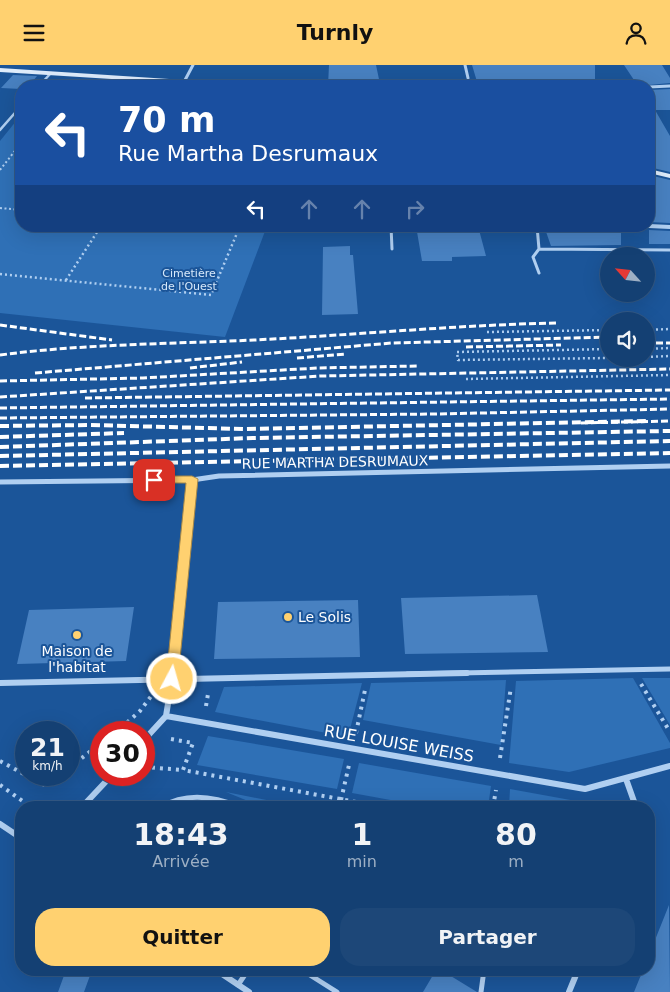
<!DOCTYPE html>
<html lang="fr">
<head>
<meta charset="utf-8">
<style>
	body { margin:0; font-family:"DejaVu Sans",sans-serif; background:#1d4778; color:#f1f3f6; height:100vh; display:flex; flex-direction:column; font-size:19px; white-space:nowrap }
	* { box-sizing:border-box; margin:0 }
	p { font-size:16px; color:#9dafc4 }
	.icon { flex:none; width:28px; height:28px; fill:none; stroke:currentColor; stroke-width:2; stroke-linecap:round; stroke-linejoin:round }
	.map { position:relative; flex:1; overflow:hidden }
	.details { position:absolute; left:15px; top:736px; width:640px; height:175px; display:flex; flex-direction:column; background:#144073; border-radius:20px; box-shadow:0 5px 20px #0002,0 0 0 1px #335985 }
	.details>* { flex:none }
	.guide { position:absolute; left:15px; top:15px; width:640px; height:152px; border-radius:20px; box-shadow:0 5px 20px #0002,0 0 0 1px #335985; background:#1a4fa0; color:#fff; overflow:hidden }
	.needle { width:32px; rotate:297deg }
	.controls { position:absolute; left:600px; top:182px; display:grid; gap:10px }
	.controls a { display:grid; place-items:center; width:55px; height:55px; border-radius:50%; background:#144073; box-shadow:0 5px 20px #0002,0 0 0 1px #335985; font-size:25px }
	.speed { position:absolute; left:15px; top:656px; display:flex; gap:10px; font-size:25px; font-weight:700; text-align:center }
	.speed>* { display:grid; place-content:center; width:65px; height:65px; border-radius:50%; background:#144073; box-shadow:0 5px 20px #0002,0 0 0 1px #335985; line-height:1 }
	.speed small { font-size:12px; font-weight:400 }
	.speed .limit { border:8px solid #d22; background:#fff; color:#111 }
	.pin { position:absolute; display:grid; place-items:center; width:42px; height:42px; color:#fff; margin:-21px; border-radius:10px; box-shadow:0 2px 8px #0006 }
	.me { position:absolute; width:55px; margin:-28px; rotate:6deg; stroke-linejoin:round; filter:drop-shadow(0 0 4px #0008) }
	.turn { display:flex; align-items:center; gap:18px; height:105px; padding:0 20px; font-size:22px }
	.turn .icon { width:65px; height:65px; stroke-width:2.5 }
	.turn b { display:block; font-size:35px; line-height:42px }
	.lanes { display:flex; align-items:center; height:48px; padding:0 20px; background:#0003; justify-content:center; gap:25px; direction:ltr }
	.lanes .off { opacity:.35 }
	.eta { display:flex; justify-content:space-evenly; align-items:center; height:85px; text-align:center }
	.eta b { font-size:30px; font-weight:700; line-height:35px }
	.cta { display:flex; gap:10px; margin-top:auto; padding:10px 20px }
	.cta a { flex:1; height:58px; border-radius:20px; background:#ffd170; color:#111; font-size:20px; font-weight:700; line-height:58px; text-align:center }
	.cta a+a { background:#1d4778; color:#f1f3f6 }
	header { display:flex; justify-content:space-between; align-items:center; height:65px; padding:0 20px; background:#ffd170; color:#111; font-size:22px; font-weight:700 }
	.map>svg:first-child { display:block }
</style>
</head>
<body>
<header><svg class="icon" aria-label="menu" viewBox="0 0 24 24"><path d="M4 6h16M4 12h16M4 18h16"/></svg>Turnly<svg class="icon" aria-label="person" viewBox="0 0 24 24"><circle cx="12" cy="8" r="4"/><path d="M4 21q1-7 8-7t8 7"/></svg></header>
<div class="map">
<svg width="670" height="927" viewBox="0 0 670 927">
	<rect width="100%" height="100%" fill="#1b5599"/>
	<!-- green -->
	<path fill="#2f70b6" d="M 21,50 L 21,161 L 267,161 L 225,272 L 0,248 L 0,76 Z
		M 633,613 L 670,678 L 670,683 L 569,707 L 509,698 L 516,616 Z
		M 642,613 L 670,613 L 670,660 Z
		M 506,615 L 501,680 L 363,655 L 371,618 Z
		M 362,618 L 348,672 L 215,647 L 224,622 Z
		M 208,671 L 344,694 L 337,724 L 197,700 Z
		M 359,698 L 491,721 L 488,742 L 429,742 L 352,728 Z
		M 510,724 L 598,740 L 597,742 L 509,742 Z
		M 226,727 L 301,742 L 263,742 Z"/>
	<!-- building -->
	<path fill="#4881c1" d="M 329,0 L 376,0 L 380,19 L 328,21 Z
		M 472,0 L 595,0 L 595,18 L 478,20 Z
		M 624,0 L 662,0 L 670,13 L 670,18 L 638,21 Z
		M 13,10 L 37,11 L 29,21 L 21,21 L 21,24 L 1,23 Z
		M 670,24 L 670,45 L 655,45 L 670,71 L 670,107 L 649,102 L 649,25 Z
		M 649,110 L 670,115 L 670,158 L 649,157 L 649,132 L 652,127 L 649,126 Z
		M 416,161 L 478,161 L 486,191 L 452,192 L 452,196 L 422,196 Z
		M 544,161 L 621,164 L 621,180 L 551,181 Z
		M 649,165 L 670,166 L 670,179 L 649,179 Z
		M 350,181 L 350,190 L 353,190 L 358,249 L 322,250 L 323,182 Z
		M 537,530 L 548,587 L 405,589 L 401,533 Z
		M 358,535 L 360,592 L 214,594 L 218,537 Z
		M 134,542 L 126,596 L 17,599 L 29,545 Z
		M 669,840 L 670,927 L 634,927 L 643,905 L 649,905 L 649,890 Z
		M 66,905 L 92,905 L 84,927 L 58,927 Z
		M 436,905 L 441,905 L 477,927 L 423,927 Z"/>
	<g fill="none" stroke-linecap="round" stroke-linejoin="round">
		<!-- path-far2 -->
		<path stroke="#b0cff1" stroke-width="2" stroke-dasharray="2 2.5" stroke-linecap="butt" d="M 14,89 L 21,90
			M 0,105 L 21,78
			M 0,143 L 21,145"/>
		<!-- path-far1 -->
		<path stroke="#b0cff1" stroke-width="2.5" stroke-dasharray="2 3" stroke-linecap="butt" d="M 208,161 L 239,164
			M 0,209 L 211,230 L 240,161
			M 66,215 L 101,161
			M 646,265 L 670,264
			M 487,267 L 609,265
			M 609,284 L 457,287 L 458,295 L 609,293
			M 646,284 L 670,283
			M 646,292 L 670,291
			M 466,314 L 670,310"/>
		<!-- path -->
		<path stroke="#b0cff1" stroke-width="4" stroke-dasharray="3 5" stroke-linecap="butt" d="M 641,619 L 670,667
			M 206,641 L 208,629
			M 115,668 L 140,646 L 152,630
			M 356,668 L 365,625
			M 171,674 L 193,678 L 183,705 L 383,742
			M 500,693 L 511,622
			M 0,696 L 46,721 L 60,710
			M 144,702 L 183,705
			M 69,703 L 101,678
			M 0,720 L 31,742
			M 341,735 L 349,700
			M 493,742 L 496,725"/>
		<!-- lane-far2 -->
		<path stroke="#b0cff1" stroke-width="2.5" d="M 39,21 L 51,8
			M 0,65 L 21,41"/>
		<!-- lane-far1 -->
		<path stroke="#b0cff1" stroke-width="3" d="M 391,161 L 392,184
			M 537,161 L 539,184 L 533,192 L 539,208
			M 539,184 L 670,185"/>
		<!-- lane -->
		<path stroke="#b0cff1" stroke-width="5" d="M 161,742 C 186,727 214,731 240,742
			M 302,905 L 337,927
			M 238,920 L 248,905
			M 481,927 L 484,905"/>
		<!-- street-far3 -->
		<path stroke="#b0cff1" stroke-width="3" d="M 465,0 L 468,13
			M 184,17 L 193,0
			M 649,22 L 670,21"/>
		<!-- street-far2 -->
		<path stroke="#b0cff1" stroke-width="4" d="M 649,161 L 670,162"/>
		<!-- street-far1 -->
		<path stroke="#b0cff1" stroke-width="5" d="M 0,417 L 192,415 L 219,411 L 670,401
			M 172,609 L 192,415
			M 407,609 L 670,604"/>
		<!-- street -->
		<path stroke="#b0cff1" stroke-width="6" d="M 0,618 L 467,608
			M 166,651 L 585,724 L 670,701
			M 144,675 L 166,651 L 173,608
			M 626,714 L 636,742
			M 82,742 L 112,710
			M 0,759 L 21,773
			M 216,905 L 249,927
			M 569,927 L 578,905"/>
		<!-- secondary -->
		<path fill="#deecfb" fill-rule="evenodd" d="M 0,3 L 246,19 L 249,21 L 223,21 L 0,7 Z
			M 649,104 L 670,109 L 670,113 L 649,108 Z"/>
		<!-- rail-far1 -->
		<path stroke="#fff" stroke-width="3" stroke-dasharray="7 3" stroke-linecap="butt" d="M 0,260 L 112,275
			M 646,278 L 670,278
			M 466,282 L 561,280
			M 0,290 C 84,279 169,279 254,275 C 355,270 456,260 557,258
			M 297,293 L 346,289
			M 190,303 L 242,297
			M 35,308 L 392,278 L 609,272
			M 0,316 L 143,313 L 318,303 L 417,301
			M 0,332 L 321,311 L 670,304
			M 85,333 L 670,325
			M 0,343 L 670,334
			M 0,353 L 435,349 L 670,344
			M 581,358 L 670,356"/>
		<!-- rail -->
		<path stroke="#fff" stroke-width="4" stroke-dasharray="9 4" stroke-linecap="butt" d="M 0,361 L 90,360 L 244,364 L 647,356
			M 0,372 L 124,368
			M 0,382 L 253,373 L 670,366
			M 0,391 L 670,376
			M 0,401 L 670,388"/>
	</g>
	<!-- route -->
	<path fill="#ffd170" stroke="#a68849" d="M 154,411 L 192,411 L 198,414 L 178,614 L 177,618 L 172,619 L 167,618 L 166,614 L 186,418 L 150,418 L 148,415 Z"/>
	<!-- markers -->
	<g fill="#ffd170" stroke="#1b5599" stroke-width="2">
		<circle cx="288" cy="552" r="5"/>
		<circle cx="77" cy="570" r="5"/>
	</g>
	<g text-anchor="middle" stroke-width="4" stroke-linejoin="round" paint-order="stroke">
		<!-- far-park labels -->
		<g font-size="11" fill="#d7e9fb" stroke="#1b5599">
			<text x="189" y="212">Cimetière<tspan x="189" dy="13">de l'Ouest</tspan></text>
		</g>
		<!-- street labels -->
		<g font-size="14" fill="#fff" stroke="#1b5599">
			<text transform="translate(335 397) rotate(-1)" y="5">RUE MARTHA DESRUMAUX</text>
		</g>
		<!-- poi labels -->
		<g font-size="14" fill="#fff" stroke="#1b5599" text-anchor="start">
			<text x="298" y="557">Le Solis</text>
			<text x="77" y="591" text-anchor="middle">Maison de<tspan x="77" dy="16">l'habitat</tspan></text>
		</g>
		<!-- near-street labels -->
		<g font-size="16" fill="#fff" stroke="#1b5599">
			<text transform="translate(399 678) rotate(10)" y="6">RUE LOUISE WEISS</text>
		</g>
	</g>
</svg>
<div class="controls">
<a><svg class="needle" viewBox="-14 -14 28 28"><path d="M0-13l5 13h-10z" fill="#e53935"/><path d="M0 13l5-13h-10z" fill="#9dafc4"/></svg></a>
<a><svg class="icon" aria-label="sound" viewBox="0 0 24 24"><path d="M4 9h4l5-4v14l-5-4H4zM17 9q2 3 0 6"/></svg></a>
</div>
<div class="speed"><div>21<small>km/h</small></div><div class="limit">30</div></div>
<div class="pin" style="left:154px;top:415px;background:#d93025"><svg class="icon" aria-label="arrive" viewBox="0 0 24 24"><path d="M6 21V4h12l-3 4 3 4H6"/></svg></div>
<svg class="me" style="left:172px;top:614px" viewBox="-20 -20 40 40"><circle r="17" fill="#ffd170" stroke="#fff" stroke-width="3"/><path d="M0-11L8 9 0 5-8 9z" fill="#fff"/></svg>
<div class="guide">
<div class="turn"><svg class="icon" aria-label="left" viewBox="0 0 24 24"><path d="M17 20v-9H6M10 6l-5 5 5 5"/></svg><div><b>70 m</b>Rue Martha Desrumaux</div></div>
<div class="lanes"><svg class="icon" aria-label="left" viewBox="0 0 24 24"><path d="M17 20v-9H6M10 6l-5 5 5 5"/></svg><svg class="icon off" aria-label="ahead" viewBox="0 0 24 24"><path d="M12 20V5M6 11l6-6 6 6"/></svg><svg class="icon off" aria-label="ahead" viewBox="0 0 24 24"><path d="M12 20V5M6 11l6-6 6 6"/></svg><svg class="icon off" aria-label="right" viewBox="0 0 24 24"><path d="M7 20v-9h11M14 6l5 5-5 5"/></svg></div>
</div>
<section class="details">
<div class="eta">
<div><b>18:43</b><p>Arrivée</p></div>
<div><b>1</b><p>min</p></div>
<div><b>80</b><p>m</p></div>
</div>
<div class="cta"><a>Quitter</a><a>Partager</a></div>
</section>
</div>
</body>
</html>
